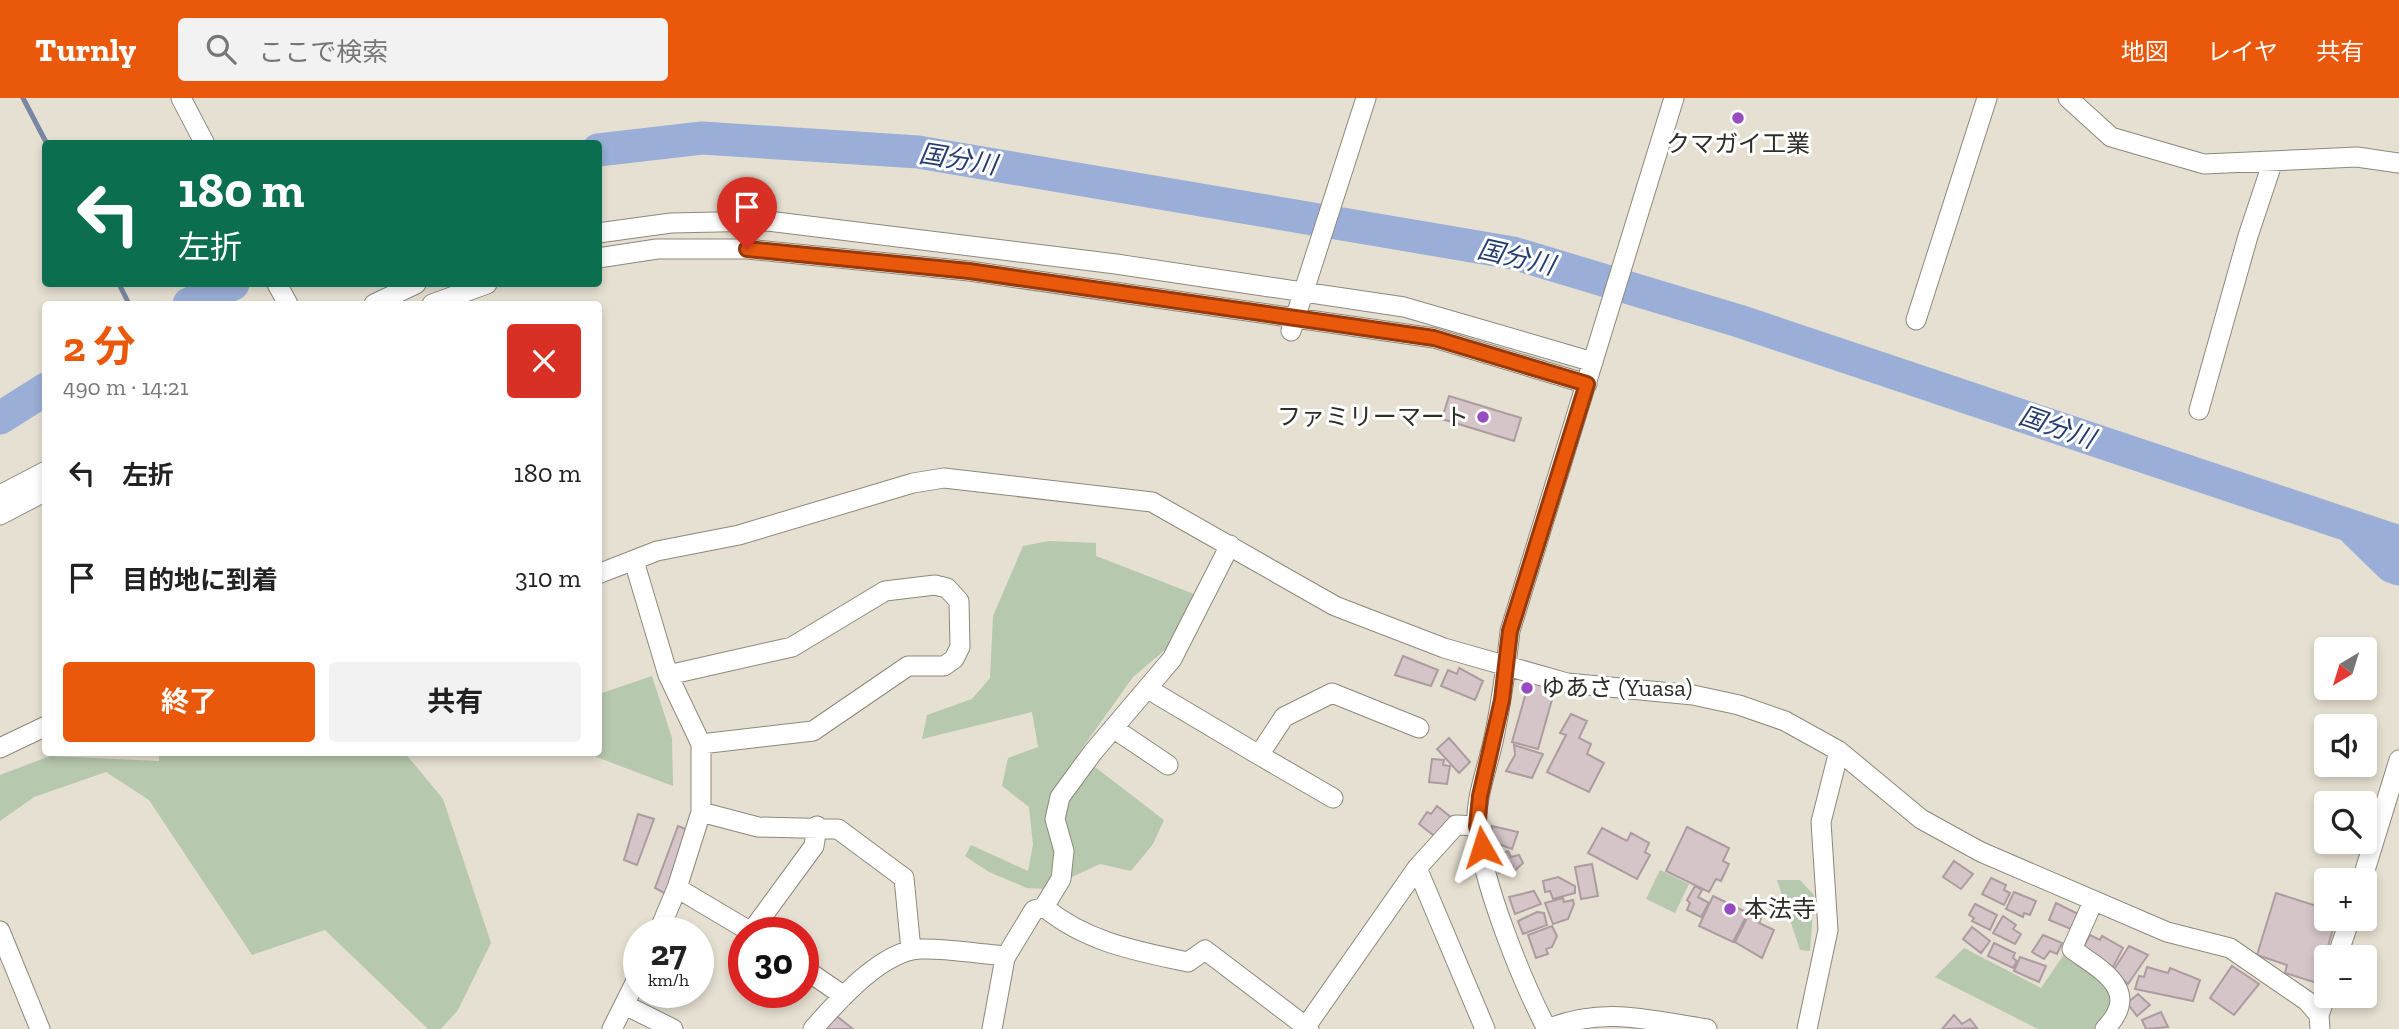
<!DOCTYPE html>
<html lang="ja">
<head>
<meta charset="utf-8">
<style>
	body { margin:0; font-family:"Zilla Slab","Noto Sans JP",serif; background:#f2f2f2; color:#222; height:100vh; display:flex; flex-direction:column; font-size:26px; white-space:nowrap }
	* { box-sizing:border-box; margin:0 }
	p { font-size:23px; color:#767676 }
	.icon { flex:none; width:38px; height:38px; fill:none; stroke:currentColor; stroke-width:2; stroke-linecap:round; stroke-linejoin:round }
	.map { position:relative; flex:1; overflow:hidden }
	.sheet { position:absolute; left:42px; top:203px; width:560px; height:455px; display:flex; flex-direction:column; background:#fff; border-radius:7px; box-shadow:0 4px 10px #0003 }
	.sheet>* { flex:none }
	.banner { position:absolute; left:42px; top:42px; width:560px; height:147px; border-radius:7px; box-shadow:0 4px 10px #0003; background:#0b6e4f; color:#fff; overflow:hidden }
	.needle { width:46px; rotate:218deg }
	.controls { position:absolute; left:2314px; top:539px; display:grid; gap:14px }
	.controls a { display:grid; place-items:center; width:63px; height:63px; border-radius:7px; background:#fff; box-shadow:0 4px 10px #0003; font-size:35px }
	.speed { position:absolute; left:623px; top:819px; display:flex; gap:14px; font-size:35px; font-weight:700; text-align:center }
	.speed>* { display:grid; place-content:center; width:91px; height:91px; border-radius:50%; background:#fff; box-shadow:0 4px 10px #0003; line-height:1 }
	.speed small { font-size:18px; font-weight:400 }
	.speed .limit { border:10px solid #d22; background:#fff; color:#111 }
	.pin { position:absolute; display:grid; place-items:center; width:60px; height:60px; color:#fff; margin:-72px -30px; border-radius:50% 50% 50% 0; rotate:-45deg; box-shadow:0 0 7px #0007 }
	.pin .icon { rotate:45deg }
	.me { position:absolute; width:77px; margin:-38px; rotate:354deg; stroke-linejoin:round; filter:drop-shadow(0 0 5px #0008) }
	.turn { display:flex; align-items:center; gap:24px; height:147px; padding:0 21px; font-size:32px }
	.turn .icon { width:91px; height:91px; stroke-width:2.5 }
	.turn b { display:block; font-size:49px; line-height:60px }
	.round { display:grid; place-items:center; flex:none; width:74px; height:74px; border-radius:7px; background:#f2f2f2 }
	.summary { display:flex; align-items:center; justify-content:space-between; height:119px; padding:0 21px }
	h1 { font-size:42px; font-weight:700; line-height:52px; color:#ea580c }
	.action { display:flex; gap:14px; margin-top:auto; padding:14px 21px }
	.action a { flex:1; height:80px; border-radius:7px; background:#ea580c; color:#fff; font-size:28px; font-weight:700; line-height:80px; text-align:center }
	.action a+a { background:#f2f2f2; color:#222 }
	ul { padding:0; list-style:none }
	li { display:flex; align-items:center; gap:21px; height:105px; padding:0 21px }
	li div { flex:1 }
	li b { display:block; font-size:26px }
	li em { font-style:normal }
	header { display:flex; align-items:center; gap:42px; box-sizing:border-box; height:98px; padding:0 35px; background:#ea580c; color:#fff }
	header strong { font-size:33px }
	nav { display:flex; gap:38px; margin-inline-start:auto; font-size:24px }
	.search { width:490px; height:63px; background:#f2f2f2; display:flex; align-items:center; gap:18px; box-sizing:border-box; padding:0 24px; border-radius:7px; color:#767676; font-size:26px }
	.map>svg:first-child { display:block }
</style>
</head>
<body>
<header>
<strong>Turnly</strong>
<div class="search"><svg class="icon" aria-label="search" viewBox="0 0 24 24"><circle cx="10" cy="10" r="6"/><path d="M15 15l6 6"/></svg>ここで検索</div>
<nav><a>地図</a><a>レイヤ</a><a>共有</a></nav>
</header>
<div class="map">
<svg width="2399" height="931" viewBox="0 0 2399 931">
	<rect width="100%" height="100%" fill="#e6e0d2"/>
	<!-- green -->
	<path fill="#b6c8ad" d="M 1049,443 L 1096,445 L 1096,458 L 1194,496 L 1172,546 L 1133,579 L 1078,656 L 1164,722 L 1153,746 L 1131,773 L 1100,766 L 1046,791 L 1027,790 L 989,774 L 965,758 L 971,747 L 1028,773 L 1033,747 L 1029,709 L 1002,688 L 1008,660 L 1038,649 L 1032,614 L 922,641 L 927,617 L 972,601 L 990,580 L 993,518 L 1023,448 Z
		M 652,578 L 672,640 L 673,688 L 586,655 L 598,654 L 599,596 Z
		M 159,655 L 405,655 L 443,701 L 491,845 L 458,912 L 441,931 L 428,931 L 325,832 L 252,857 L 149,702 L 106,674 L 34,699 L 0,723 L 0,677 L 50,658 L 159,663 Z
		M 1660,772 L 1689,786 L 1675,815 L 1646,801 Z
		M 1777,782 L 1800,782 L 1814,797 L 1810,853 L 1800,852 Z
		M 1964,850 L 2041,890 L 2065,855 L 2109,884 L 2116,898 L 2100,931 L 2038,931 L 1935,879 Z"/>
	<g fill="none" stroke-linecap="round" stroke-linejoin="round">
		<!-- stream -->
		<path stroke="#7a87a2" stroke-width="5" d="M 23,0 L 47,46
			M 119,186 L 129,206"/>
		<!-- river -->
		<path stroke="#9aaed7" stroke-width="33" d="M 598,52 L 702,40 L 918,54 L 1513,155 L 1739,223 L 2399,444
			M 189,206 L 233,186
			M 0,320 L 46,291
			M 2355,433 L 2391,468 L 2399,471"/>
	</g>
	<!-- building -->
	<path fill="#d5c5c9" stroke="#ac9ca0" stroke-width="2" d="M 1449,298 L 1521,320 L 1514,343 L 1442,321 Z
		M 1403,558 L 1438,572 L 1431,588 L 1395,577 Z
		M 1459,570 L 1483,583 L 1475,602 L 1441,588 L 1448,572 L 1457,576 Z
		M 1529,584 L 1555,591 L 1538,651 L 1512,644 Z
		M 1571,616 L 1587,623 L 1579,640 L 1591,646 L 1587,656 L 1604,665 L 1589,694 L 1547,674 L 1566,637 L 1560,635 Z
		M 1449,640 L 1470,664 L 1459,675 L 1437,651 Z
		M 1514,647 L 1543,656 L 1532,680 L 1506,673 L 1515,657 Z
		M 1432,661 L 1444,662 L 1443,667 L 1450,668 L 1447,686 L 1429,684 Z
		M 1437,708 L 1452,720 L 1437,740 L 1419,726 L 1427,714 L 1431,716 Z
		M 638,716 L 654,721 L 637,767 L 624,762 Z
		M 678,728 L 691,733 L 668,797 L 655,790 Z
		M 1492,728 L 1518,734 L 1512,751 L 1493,744 Z
		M 1687,729 L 1729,750 L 1723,763 L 1729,766 L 1721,783 L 1716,781 L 1709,794 L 1666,773 Z
		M 1602,730 L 1627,743 L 1631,735 L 1649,745 L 1645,754 L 1650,757 L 1637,781 L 1588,755 Z
		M 1508,753 L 1511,759 L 1519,757 L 1523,765 L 1513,774 L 1513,769 L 1499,775 L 1493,759 Z
		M 1954,763 L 1973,776 L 1961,791 L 1943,779 Z
		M 1592,766 L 1598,798 L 1581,801 L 1575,769 Z
		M 1558,779 L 1575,788 L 1575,795 L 1553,801 L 1550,793 L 1545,794 L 1543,783 Z
		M 1991,780 L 2006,787 L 2004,792 L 2010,795 L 2004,807 L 1982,796 Z
		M 1695,788 L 1702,792 L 1698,799 L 1709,805 L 1701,819 L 1687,812 L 1690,805 L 1687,802 Z
		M 1534,793 L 1541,806 L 1515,816 L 1509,799 Z
		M 2014,794 L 2036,803 L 2030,817 L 2024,815 L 2023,819 L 2006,811 Z
		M 2276,795 L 2326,811 L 2326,821 L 2336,821 L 2317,885 L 2285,875 L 2287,867 L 2257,857 Z
		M 1713,798 L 1748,815 L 1733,844 L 1699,828 Z
		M 1563,800 L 1564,804 L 1573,802 L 1574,806 L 1568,821 L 1553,826 L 1545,805 Z
		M 2056,805 L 2078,816 L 2071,831 L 2049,822 Z
		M 1975,806 L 1997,817 L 1990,832 L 1972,823 L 1974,820 L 1969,817 Z
		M 1752,810 L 1763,816 L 1759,825 L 1774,832 L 1762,860 L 1735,844 Z
		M 1537,814 L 1544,815 L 1547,827 L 1523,836 L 1518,823 Z
		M 2003,818 L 2016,827 L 2013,831 L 2021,836 L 2015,846 L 1993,835 Z
		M 1552,828 L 1557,838 L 1552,849 L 1546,851 L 1548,856 L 1536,860 L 1528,837 Z
		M 1972,829 L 1990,843 L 1981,855 L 1963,841 Z
		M 2043,837 L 2062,845 L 2057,856 L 2050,853 L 2044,861 L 2032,854 Z
		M 2090,837 L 2100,842 L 2102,838 L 2123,850 L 2113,869 L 2082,852 Z
		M 1994,845 L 2015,855 L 2013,860 L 2017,863 L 2013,870 L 1988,858 Z
		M 2129,848 L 2148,857 L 2128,886 L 2113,873 Z
		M 2020,859 L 2046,868 L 2039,884 L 2014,873 Z
		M 2232,868 L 2259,886 L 2234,917 L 2210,900 Z
		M 2147,869 L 2168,875 L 2170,870 L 2200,882 L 2193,903 L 2135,891 L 2139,878 L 2144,879 Z
		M 2138,896 L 2150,907 L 2137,918 L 2127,905 Z
		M 2161,914 L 2168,929 L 2146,931 L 2142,922 Z
		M 834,916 L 853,931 L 822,931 Z
		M 1954,917 L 1962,926 L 1970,921 L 1977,930 L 1942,931 Z"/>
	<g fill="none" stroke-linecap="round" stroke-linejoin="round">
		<!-- minor casing -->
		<g stroke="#8d887b" stroke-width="21">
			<path id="minor" d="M 181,0 L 205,46
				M 2068,0 L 2111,39 L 2204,66 L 2357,59 L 2399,65
				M 598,135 L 671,125 L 768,123 L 1116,166 L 1404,209 L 1593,264
				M 598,160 L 657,151 L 747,151 L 969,173 L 1434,240 L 1587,286
				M 277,186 L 288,206
				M 374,206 L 416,186
				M 432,206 L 487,186
				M 1916,222 L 1987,0
				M 1291,233 L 1366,0
				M 2199,312 L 2248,138 L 2273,63
				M 0,397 L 46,373
				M 0,417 L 46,393
				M 634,463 L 668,577 L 701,646 L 701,714 L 677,790 L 658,835
				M 598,476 L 657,453 L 739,437 L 913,385 L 944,380 L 1152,404 L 1335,508 L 1444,550 L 1567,585 L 1693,597 L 1739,607 L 1785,623 L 1839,653 L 1921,721 L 1981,754 L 2167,834 L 2230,850 L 2307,903 L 2319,917 L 2320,931
				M 668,577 L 792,549 L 885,493 L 935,487 L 947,490 L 959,503 L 960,549 L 954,561 L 944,568 L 908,568 L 813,633 L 701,646
				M 1148,591 L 1259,657
				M 1113,630 L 1168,667
				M 0,650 L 46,628
				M 1333,700 L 1259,657 L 1284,619 L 1332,595 L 1419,630
				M 701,714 L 758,729 L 838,731 L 904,780 L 911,852
				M 1417,770 L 1485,931
				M 2362,782 L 2399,662
				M 677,790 L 751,834 L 814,748 L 817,728
				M 2093,804 L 2072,851 C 2102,873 2142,892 2105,931
				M 1044,809 L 1061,781 L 1064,753 L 1055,721 L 1060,699 L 1093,654 L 1172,561 L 1230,447
				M 0,833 L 40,931
				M 2337,859 L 2350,821
				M 803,870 L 844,898
				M 625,907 L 673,931
				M 2319,917 L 2326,897
				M 1307,927 L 1417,770 L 1456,727 L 1477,728
				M 612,931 L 639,877
				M 813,931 C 837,904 882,852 921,851 C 945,850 972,855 997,857 L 1005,860 L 1034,812 L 1044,809 C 1086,844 1136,853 1188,864 L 1205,852 L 1309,931
				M 992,931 L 1005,860
				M 1547,931 C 1521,881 1482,784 1477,729 C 1475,701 1487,671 1493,644 C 1501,607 1506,571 1510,533 L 1674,0
				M 1547,931 C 1605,908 1647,922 1707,931
				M 1807,931 L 1828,832 L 1821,724 L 1839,653"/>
		</g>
		<!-- minor -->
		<use href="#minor" stroke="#fff" stroke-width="19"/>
	</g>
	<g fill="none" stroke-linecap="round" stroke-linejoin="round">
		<!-- route casing -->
		<g stroke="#983908" stroke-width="18">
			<path id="route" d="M 747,151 L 969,173 L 1434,240 L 1587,286 L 1510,533 L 1502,602 L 1480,698 L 1477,728 L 1482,749"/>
		</g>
		<!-- route -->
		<use href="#route" stroke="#ea580c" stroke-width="12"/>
	</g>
	<!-- markers -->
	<g fill="#944cc0" stroke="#fff" stroke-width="2.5">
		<circle cx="1738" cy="20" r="7"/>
		<circle cx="1483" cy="319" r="7"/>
		<circle cx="1527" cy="590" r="7"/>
		<circle cx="1730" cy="811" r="7"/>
	</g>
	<g text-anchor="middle" stroke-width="6" stroke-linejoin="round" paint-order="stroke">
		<!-- poi labels -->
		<g font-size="24" fill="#2f2d28" stroke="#fff" text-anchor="start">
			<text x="1738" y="54" text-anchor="middle">クマガイ工業</text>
			<text x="1469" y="327" text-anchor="end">ファミリーマート</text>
			<text x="1541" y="598">ゆあさ (Yuasa)</text>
			<text x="1744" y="819">本法寺</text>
		</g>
		<!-- water labels -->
		<g font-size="26" font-style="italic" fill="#263d6f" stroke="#fff">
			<text transform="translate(958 61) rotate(9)" y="9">国分川</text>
			<text transform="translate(1516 159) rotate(13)" y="9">国分川</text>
			<text transform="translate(2057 329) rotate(19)" y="9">国分川</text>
		</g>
	</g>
</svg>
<div class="controls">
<a><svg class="needle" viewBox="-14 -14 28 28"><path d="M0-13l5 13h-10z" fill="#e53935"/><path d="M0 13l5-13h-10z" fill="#767676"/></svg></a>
<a><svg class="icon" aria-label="sound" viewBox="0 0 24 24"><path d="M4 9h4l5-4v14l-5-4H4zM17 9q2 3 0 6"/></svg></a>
<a><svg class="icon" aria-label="search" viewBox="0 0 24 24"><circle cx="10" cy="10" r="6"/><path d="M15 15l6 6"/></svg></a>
<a>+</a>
<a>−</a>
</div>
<div class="speed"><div>27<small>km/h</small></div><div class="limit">30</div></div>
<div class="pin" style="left:747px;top:151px;background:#d93025"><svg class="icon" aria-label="arrive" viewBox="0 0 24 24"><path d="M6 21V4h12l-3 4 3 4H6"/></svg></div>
<svg class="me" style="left:1482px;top:749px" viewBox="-20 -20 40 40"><path d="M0-17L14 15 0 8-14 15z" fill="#ea580c" stroke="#fff" stroke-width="4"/></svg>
<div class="banner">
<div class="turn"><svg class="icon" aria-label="left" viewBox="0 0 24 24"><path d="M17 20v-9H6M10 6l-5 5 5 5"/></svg><div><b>180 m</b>左折</div></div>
</div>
<section class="sheet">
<div class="summary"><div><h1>2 分</h1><p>490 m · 14:21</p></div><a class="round" style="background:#d93025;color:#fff"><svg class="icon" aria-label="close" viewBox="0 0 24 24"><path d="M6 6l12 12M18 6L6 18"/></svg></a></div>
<ul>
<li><svg class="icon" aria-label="left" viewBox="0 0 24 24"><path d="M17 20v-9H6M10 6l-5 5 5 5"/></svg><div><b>左折</b></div><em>180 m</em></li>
<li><svg class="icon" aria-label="arrive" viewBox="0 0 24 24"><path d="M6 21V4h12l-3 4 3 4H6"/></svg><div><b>目的地に到着</b></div><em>310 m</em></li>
</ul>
<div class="action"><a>終了</a><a>共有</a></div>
</section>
</div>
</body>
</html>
